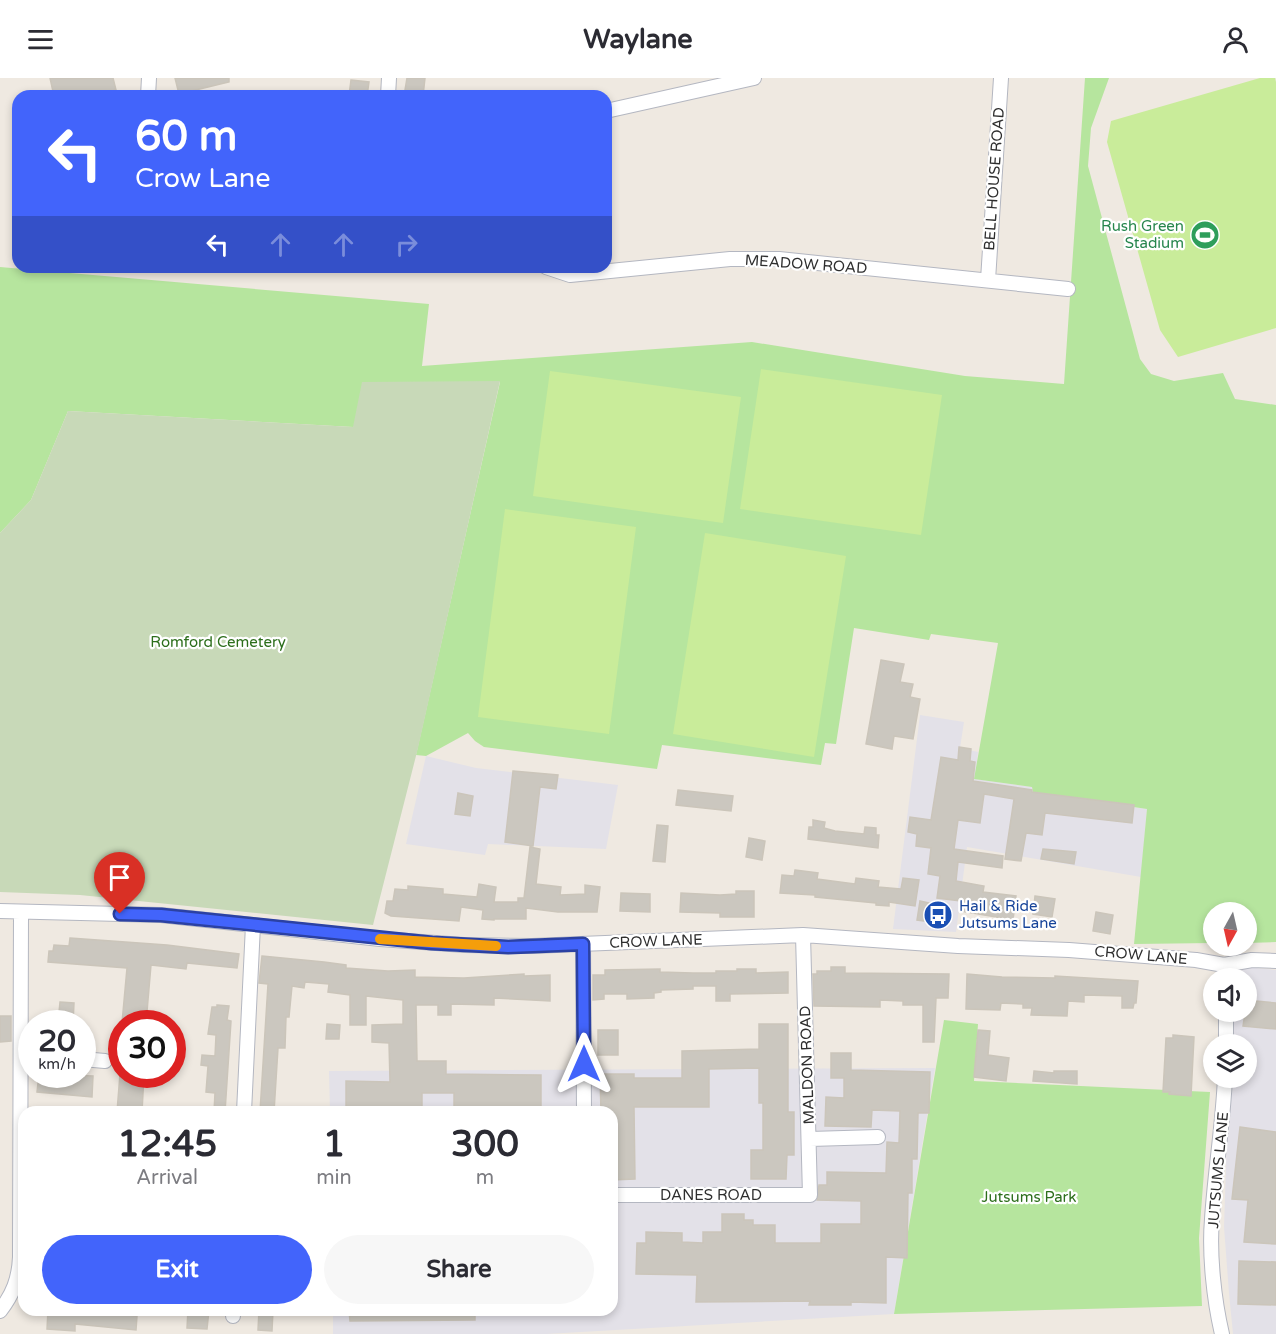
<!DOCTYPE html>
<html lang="en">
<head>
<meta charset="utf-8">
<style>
	body { margin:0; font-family:"Varela Round",sans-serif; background:#f7f7f7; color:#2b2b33; height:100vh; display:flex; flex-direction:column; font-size:22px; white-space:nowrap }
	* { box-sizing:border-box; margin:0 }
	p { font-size:20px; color:#7c7c81 }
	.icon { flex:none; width:33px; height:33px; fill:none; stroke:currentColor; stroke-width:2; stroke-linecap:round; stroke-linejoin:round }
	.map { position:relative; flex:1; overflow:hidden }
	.drawer { position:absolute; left:18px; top:1028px; width:600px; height:210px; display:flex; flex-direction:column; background:#fff; border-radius:18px; box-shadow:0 3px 9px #0003 }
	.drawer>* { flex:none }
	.hud { position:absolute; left:12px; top:12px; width:600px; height:183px; border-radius:18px; box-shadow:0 3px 9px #0003; background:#4264fb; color:#fff; overflow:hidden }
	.needle { width:39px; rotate:188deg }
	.fabs { position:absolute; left:1203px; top:824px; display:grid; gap:12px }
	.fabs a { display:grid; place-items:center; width:54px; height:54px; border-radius:50%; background:#fff; box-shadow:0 3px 9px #0003; font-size:30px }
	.speed { position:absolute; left:18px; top:932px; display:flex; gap:12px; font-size:30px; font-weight:700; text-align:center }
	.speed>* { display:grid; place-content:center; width:78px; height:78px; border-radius:50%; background:#fff; box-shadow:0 3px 9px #0003; line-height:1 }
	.speed small { font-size:15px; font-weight:400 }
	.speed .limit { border:9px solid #d22; background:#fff; color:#111 }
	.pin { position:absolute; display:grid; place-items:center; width:51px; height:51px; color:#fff; margin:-62px -26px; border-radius:50% 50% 50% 0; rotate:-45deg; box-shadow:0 0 6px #0007 }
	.pin .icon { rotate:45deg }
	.me { position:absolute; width:66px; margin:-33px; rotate:0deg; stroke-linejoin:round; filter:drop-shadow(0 0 4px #0008) }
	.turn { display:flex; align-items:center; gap:21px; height:126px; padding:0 24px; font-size:27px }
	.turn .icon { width:78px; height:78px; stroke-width:2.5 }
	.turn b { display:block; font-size:42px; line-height:51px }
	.lanes { display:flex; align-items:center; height:57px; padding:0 24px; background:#0003; justify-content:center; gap:30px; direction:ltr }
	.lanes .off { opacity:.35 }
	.eta { display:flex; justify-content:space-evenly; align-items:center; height:102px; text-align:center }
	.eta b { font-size:36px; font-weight:800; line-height:42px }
	.button { display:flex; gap:12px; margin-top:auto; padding:12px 24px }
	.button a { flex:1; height:69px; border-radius:36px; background:#4264fb; color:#fff; font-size:24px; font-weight:800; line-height:69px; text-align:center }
	.button a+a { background:#f7f7f7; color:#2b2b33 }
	header { display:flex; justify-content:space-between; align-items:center; height:78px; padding:0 24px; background:#fff; font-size:27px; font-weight:800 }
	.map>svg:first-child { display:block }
</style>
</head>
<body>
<header><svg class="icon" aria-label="menu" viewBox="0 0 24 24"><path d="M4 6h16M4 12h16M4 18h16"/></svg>Waylane<svg class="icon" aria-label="person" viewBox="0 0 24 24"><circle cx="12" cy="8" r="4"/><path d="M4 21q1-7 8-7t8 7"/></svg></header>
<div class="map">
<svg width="1276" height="1256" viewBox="0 0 1276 1256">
	<rect width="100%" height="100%" fill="#efe9e1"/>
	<!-- industrial -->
	<path fill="#e3e1e8" d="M 920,637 L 964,644 L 960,670 L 978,674 L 975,701 L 1032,709 L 1033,714 L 1147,731 L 1141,799 L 967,769 L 956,854 L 893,851 Z
		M 426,678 L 476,690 L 618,707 L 606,771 L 488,766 L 485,777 L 406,766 Z
		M 1245,889 L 1276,892 L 1276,1256 L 1233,1256 L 1229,1215 L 1224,1149 L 1229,999 L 1246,999 L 1246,966 L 1231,966 L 1232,933 L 1246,933 L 1246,900 L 1233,900 Z
		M 935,990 L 894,1236 L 546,1256 L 333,1256 L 333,1232 L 612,1232 L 612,1034 L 330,1033 L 329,993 Z"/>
	<!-- green -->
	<path fill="#b6e59e" d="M 1085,0 L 1109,0 L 1091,50 L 1088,88 L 1140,281 L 1151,296 L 1174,303 L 1223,295 L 1235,321 L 1276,327 L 1276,864 L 1247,865 L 1246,834 L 1214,834 L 1213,865 L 1134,866 L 1147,731 L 1033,714 L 1032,709 L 974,701 L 998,565 L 931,556 L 929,562 L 854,550 L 836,666 L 825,665 L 821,687 L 662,667 L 657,691 L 484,669 L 475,663 L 468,655 L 426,678 L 416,677 L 500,304 L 353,349 L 68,333 L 31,422 L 0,455 L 0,189 L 429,226 L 422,288 L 752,264 L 965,298 L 1064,306 Z
		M 944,942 L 978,946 L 974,1003 L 1210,1014 L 1199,1160 L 1202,1228 L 894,1236 Z"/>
	<!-- cemetery -->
	<path fill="#c8d9b8" d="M 500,303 L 418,670 L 373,847 L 80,817 L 0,814 L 0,455 L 31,422 L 68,333 L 353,349 L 362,304 Z"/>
	<!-- pitch -->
	<path fill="#c9ec9a" d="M 1260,0 L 1275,0 L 1276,4 L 1276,250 L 1178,279 L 1160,252 L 1107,64 L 1111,43 Z
		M 761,291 L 942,317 L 921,457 L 740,431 Z
		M 550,293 L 741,319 L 723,445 L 533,418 Z
		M 505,431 L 636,449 L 609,656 L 478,639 Z
		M 705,455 L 846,478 L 814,679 L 673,656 Z"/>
	<!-- building -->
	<path fill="#cbc7bf" stroke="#cbc5ba" stroke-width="1.5" d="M 50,0 L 113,0 L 116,12 L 112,13 L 113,18 L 54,18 Z
		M 175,0 L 229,0 L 229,4 L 179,16 Z
		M 407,0 L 425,0 L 423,18 L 404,18 Z
		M 351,2 L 369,4 L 367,18 L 349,18 Z
		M 881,582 L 904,586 L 900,604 L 913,606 L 910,619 L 920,621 L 913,661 L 894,658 L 892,671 L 866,666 Z
		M 959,669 L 971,671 L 970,683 L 975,684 L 973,703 L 1032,712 L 1032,714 L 1134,727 L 1132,745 L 1045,735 L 1042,757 L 1026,755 L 1021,783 L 1005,781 L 1014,721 L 984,716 L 980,745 L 958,742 L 954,771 L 1003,778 L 1002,790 L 958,784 L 956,803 L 984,808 L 983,814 L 1016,818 L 1013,842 L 960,833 L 961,823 L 937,820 L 940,798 L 928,796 L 931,770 L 916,768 L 917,756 L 908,754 L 910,739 L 931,742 L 941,679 L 958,682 Z
		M 513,693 L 558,697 L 556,711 L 540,709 L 533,768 L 505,764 Z
		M 678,712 L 733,718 L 731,733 L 676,727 Z
		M 458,715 L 473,718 L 470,738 L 455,736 Z
		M 813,742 L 825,744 L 824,750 L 835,753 L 864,756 L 865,749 L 876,750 L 876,757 L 879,757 L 878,770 L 808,761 L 809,749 L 813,749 Z
		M 657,747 L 668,748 L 665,784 L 653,783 Z
		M 749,760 L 765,763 L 762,782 L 746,779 Z
		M 530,769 L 540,771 L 536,806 L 561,809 L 560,817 L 585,816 L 585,807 L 600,809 L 597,834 L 558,834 L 526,830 L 526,841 L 494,841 L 494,842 L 482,841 L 483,832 L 461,829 L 459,843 L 391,838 L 385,835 L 387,823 L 393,823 L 395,811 L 408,812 L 408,808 L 443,811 L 443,816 L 477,819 L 479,806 L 496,809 L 494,824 L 518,824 L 518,820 L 524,820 Z
		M 1043,771 L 1076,774 L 1074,786 L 1041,781 Z
		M 795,792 L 818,795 L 817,801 L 855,806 L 856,800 L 879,803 L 878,809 L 901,811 L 903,800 L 919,802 L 915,828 L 889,824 L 889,828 L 876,827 L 876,825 L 815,819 L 815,817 L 780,815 L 782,797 L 794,798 Z
		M 736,813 L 754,813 L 754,839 L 720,839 L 720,835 L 680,834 L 681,815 L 720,817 L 736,816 Z
		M 621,815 L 650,816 L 650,834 L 620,833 Z
		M 1035,818 L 1055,821 L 1052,839 L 1033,836 Z
		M 920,823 L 934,826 L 931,844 L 917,842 Z
		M 1096,834 L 1113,837 L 1110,856 L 1093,853 Z
		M 70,860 L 167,867 L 239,876 L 237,890 L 187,885 L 186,891 L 151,887 L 146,945 L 122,945 L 127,890 L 48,884 L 49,873 L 53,873 L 54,867 L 69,868 Z
		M 262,878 L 324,884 L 346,887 L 346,890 L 388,893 L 415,892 L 415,899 L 464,900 L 524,896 L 524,898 L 550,897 L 550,923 L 494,920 L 494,927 L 451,926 L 451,937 L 438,937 L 438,927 L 416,927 L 417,983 L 446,983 L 446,996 L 541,997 L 541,1034 L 454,1034 L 454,1015 L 422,1015 L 422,1034 L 346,1034 L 346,1003 L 390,1004 L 389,965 L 372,964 L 372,947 L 403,946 L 403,922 L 366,918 L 366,947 L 350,947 L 350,917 L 328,914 L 329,906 L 305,904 L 304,910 L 292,908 L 289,939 L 286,939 L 285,970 L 278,970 L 274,1034 L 260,1034 L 268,906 L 259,905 Z
		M 831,889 L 845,889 L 845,895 L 949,896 L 948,920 L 936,920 L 934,964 L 923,964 L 923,927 L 903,927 L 903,923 L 880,922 L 880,929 L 814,928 L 813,896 L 817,896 L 817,893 L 831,893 Z
		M 660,891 L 660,894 L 693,895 L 716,895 L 716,893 L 737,893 L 737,891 L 756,891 L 756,895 L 788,894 L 788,915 L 730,916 L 730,923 L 716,923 L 716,908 L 693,908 L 693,911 L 661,912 L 661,914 L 654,915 L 654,920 L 627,921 L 627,916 L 604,916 L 604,921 L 593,922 L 593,897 L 605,897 L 605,892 Z
		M 967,896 L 1002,899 L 1055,900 L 1055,898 L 1138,903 L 1136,925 L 1134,925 L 1133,930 L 1122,930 L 1122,918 L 1084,917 L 1084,924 L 1068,923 L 1067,938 L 1031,937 L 1032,930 L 1023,930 L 1023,926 L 1001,925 L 1000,932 L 966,931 Z
		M 1256,923 L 1276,925 L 1276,951 L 1243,948 L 1245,935 Z
		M 60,924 L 74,925 L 73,945 L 58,945 Z
		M 217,927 L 229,928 L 227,942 L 231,943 L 225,1034 L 214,1034 L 215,1015 L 206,1014 L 208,988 L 201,987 L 202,977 L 215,978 L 216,957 L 208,956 L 212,929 L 217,929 Z
		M 0,938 L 11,938 L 11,963 L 0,964 Z
		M 327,946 L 340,947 L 339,961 L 326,961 Z
		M 759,946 L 788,946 L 788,1034 L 794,1034 L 794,1077 L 787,1077 L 786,1101 L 751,1101 L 751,1072 L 763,1072 L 763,1025 L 759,1025 L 759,990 L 709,991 L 709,1029 L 634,1029 L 635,1101 L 612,1102 L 612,1034 L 601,1034 L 600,996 L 634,996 L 634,1000 L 682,1000 L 682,973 L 759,971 Z
		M 598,952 L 618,952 L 618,977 L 598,977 Z
		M 978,952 L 990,953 L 988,977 L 1009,980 L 1006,1003 L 974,999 Z
		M 1173,957 L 1194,959 L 1191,1018 L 1169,1016 L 1170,1014 L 1163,1014 L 1166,960 L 1173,960 Z
		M 831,975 L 851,975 L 851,992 L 930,994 L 929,1035 L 918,1035 L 917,1081 L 912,1081 L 912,1115 L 908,1115 L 907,1180 L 886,1179 L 886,1225 L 851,1224 L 851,1227 L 809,1227 L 810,1223 L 696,1224 L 697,1197 L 636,1196 L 637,1165 L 646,1165 L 646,1154 L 682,1155 L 682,1164 L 703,1165 L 703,1154 L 722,1154 L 722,1136 L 744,1136 L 744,1142 L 753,1142 L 753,1147 L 775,1147 L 775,1165 L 821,1165 L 821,1146 L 861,1146 L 861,1123 L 817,1122 L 819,1107 L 827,1107 L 827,1094 L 886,1095 L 887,1064 L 899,1065 L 900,1033 L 872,1032 L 871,1049 L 825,1048 L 826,1019 L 844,1020 L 844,1000 L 831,1000 Z
		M 1034,993 L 1054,995 L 1054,993 L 1077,993 L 1077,1006 L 1033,1003 Z
		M 39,996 L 93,998 L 92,1019 L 37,1014 Z
		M 120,996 L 144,996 L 142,1034 L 117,1034 Z
		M 1240,1049 L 1276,1054 L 1276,1166 L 1244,1164 L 1248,1122 L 1232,1121 Z
		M 1239,1183 L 1276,1184 L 1276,1227 L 1238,1226 Z
		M 48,1232 L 120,1232 L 120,1236 L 137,1238 L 136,1252 L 75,1246 L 75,1253 L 47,1251 Z
		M 188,1232 L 209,1232 L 207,1251 L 187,1250 Z
		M 259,1232 L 273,1232 L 272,1253 L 258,1252 Z
		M 349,1232 L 475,1232 L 475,1242 L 350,1243 Z"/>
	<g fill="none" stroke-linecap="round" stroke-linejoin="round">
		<!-- minor casing -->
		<g stroke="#b4b7c1" stroke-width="16">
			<path id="minor" d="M 148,18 L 149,0
				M 388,18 L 389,0
				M 606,33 L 754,0
				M 546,189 L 570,197 L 730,181 L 779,181 L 1068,211
				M 988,202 L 1001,0
				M 0,833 L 161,837 L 380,861 L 464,867 L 532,868 L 803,857 L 958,868 L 1069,872 L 1196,882 L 1224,887 L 1252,882 L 1276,883
				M 583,866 L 584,1034
				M 1226,966 L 1226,933
				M 82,981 L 105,983
				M 244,1034 L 253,847
				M 810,1061 L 878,1059
				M 612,1117 L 810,1117 L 803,857
				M 0,1233 C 13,1216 19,1201 20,1179 L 21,835
				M 233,1238 L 233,1232
				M 1222,1256 C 1214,1222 1209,1176 1212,1141 C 1215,1094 1223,1047 1225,999"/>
		</g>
		<!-- minor -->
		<use href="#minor" stroke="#fff" stroke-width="14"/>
	</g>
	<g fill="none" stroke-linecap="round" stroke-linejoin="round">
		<!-- route casing -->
		<g stroke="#2b41a3" stroke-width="15">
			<path id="route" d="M 120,836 L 161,837 L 432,865 L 508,869 L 583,866 L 584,986"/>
		</g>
		<!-- route -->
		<use href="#route" stroke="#4264fb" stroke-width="10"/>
		<!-- slow -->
		<path stroke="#f59e0b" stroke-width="10" d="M 380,861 L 496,868"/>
	</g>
	<!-- icons -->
	<defs>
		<g id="stadium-disc" transform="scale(1.5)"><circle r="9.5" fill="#2e9e5b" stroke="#fff"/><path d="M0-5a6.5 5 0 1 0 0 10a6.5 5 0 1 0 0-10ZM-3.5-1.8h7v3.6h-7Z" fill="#fff"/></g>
		<g id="bus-disc" transform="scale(1.5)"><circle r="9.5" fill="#1a4fb4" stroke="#fff"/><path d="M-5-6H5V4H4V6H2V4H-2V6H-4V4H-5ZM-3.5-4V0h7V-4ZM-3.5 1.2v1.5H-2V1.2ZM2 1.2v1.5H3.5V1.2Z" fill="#fff"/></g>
	</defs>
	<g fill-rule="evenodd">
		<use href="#stadium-disc" x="1205" y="157"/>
		<use href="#bus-disc" x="938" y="837"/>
	</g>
	<g text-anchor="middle" stroke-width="4.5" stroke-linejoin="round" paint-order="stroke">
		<!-- street labels -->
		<g font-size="15" fill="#2e2e2e" stroke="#fff">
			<text transform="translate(994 101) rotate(-86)" y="5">BELL HOUSE ROAD</text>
			<text transform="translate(806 186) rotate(4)" y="5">MEADOW ROAD</text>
			<text transform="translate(656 863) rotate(-2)" y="5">CROW LANE</text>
			<text transform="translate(1141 877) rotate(5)" y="5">CROW LANE</text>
			<text transform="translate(807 987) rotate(-92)" y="5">MALDON ROAD</text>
			<text transform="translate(1218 1092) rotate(-85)" y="5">JUTSUMS LANE</text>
			<text x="711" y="1122">DANES ROAD</text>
		</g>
		<!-- leisure labels -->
		<g font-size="15" fill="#27864d" stroke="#fff" text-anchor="end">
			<text x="1184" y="153">Rush Green<tspan x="1184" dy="17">Stadium</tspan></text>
		</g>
		<!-- park labels -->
		<g font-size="15" fill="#2c6e1b" stroke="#fff">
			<text x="218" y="569">Romford Cemetery</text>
			<text x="1029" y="1124">Jutsums Park</text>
		</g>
		<!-- transit labels -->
		<g font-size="15" fill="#164399" stroke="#fff" text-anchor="start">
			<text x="959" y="833">Hail &amp; Ride<tspan x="959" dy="17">Jutsums Lane</tspan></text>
		</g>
	</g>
</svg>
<div class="fabs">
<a><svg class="needle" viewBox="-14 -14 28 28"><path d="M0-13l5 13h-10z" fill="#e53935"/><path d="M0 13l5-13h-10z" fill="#7c7c81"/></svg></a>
<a><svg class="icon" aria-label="sound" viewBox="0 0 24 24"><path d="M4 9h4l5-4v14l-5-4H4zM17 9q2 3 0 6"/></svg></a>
<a><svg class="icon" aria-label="layers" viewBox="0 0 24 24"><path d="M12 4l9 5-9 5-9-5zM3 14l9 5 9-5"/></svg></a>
</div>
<div class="speed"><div>20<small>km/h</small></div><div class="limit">30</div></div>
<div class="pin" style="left:120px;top:836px;background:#d93025"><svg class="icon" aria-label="arrive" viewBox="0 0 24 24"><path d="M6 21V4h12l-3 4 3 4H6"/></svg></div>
<svg class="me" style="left:584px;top:986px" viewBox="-20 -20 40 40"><path d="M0-17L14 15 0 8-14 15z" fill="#4264fb" stroke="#fff" stroke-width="4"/></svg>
<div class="hud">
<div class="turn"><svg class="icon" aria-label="left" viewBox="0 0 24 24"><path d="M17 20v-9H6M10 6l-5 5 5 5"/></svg><div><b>60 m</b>Crow Lane</div></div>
<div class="lanes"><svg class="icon" aria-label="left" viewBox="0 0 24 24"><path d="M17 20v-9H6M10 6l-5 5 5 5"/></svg><svg class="icon off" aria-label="ahead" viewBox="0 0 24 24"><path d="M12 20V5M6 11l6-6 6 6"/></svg><svg class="icon off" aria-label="ahead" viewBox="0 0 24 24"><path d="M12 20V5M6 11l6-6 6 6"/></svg><svg class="icon off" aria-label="right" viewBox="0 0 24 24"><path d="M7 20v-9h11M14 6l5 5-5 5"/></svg></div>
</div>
<section class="drawer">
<div class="eta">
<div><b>12:45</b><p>Arrival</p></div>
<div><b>1</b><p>min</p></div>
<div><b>300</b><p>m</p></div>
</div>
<div class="button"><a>Exit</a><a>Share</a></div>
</section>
</div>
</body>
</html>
